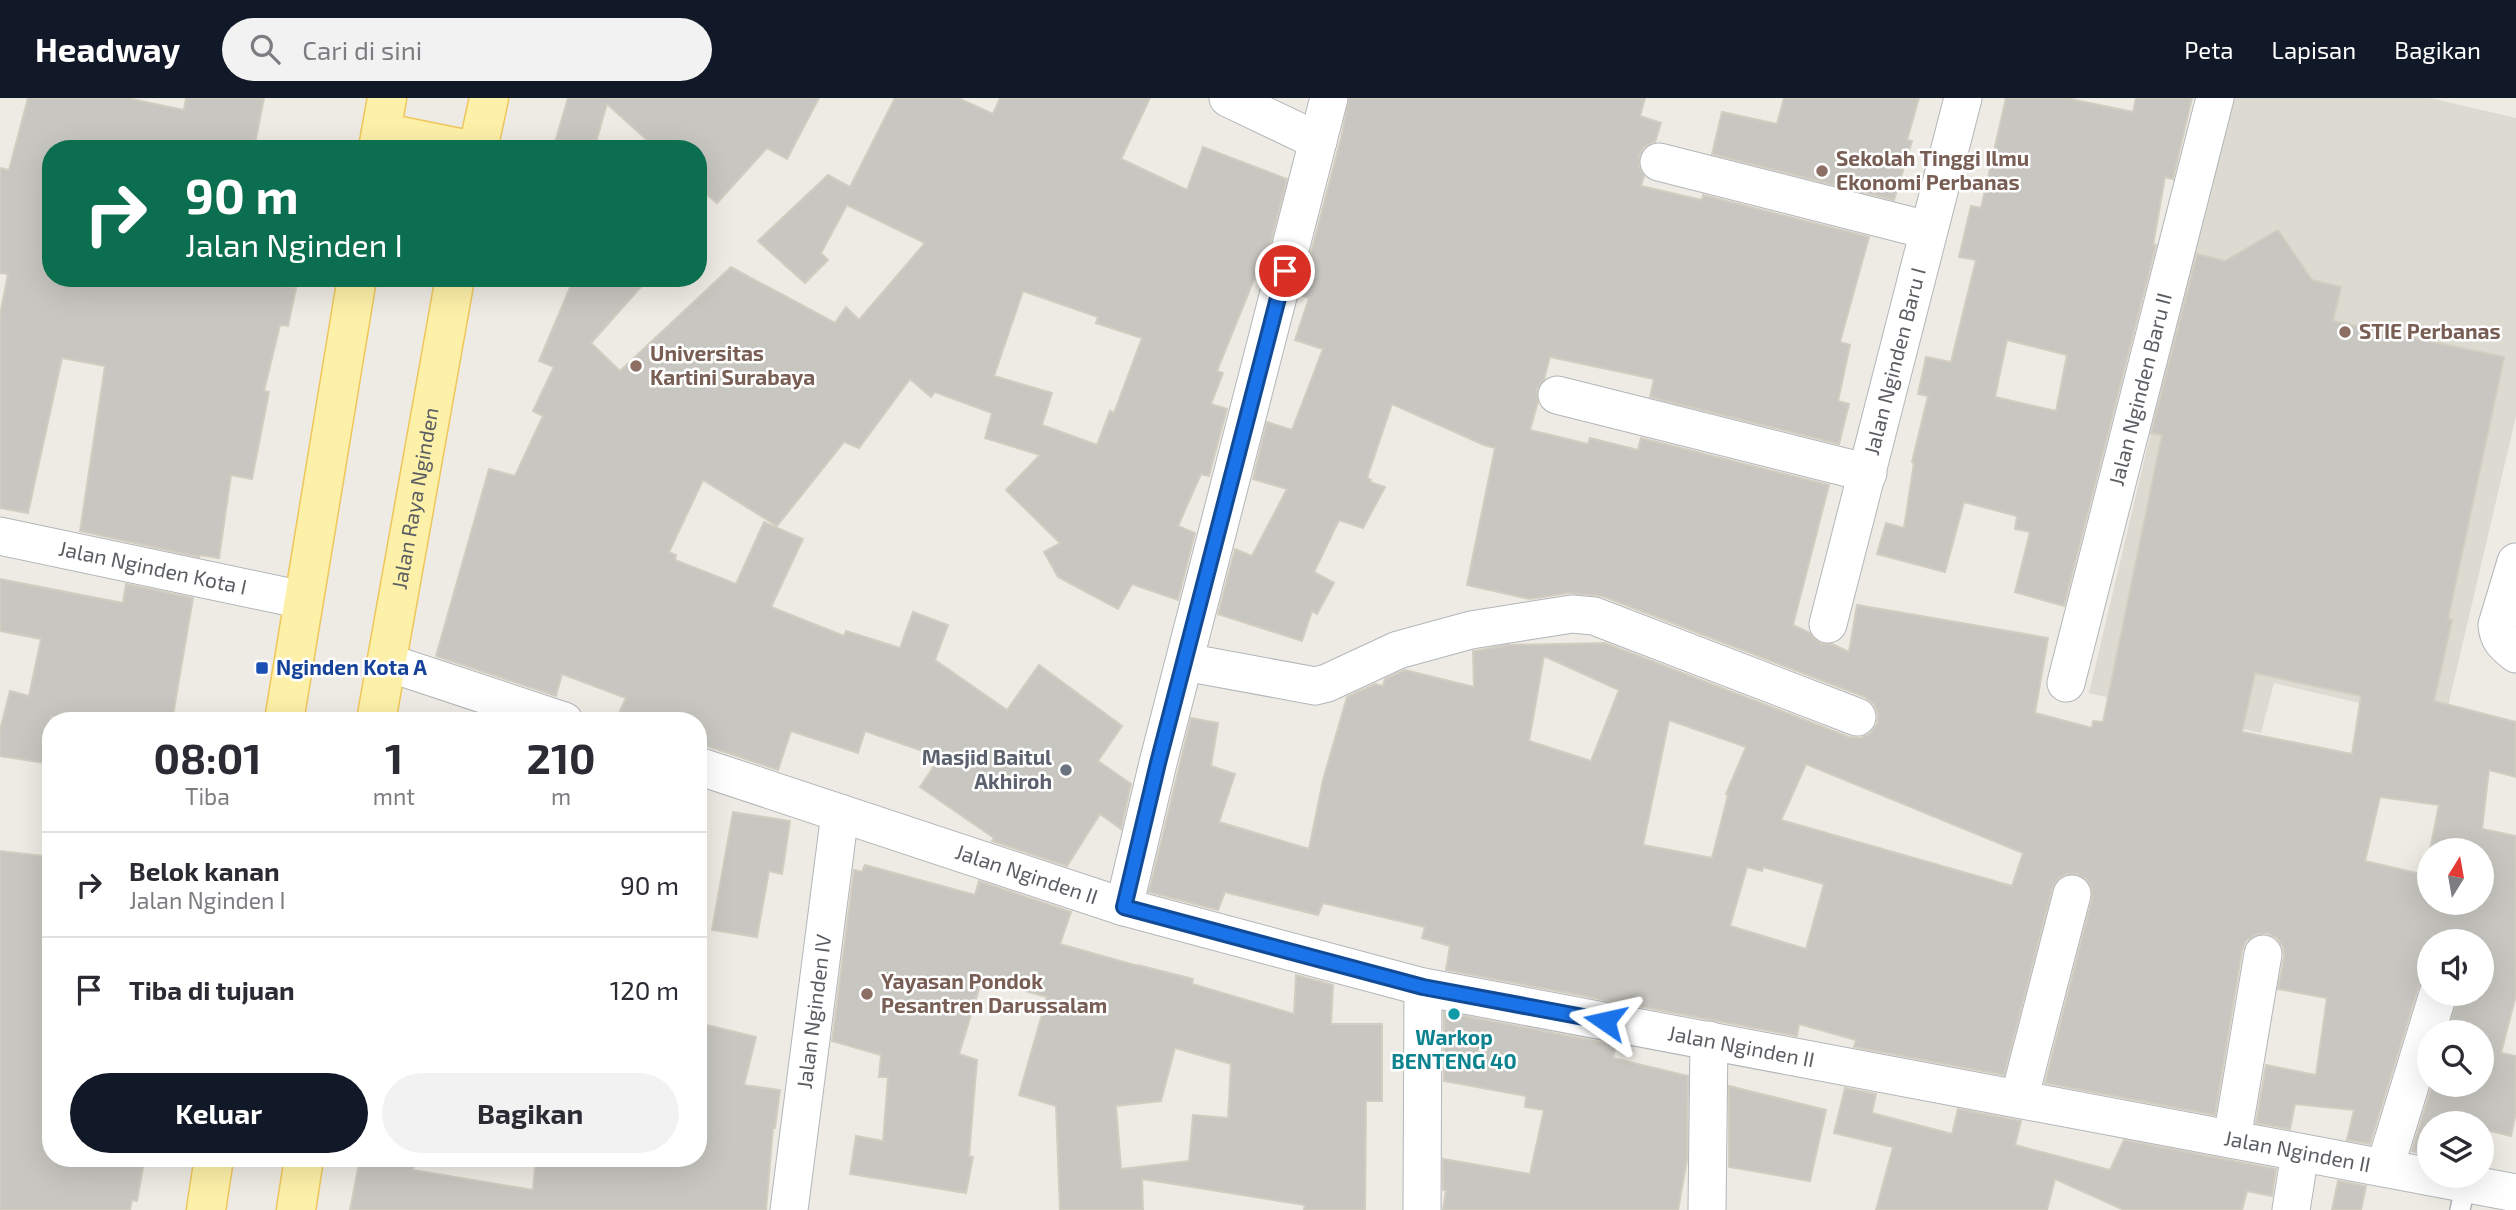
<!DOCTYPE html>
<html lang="id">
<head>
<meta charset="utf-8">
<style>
	body { margin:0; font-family:"Exo 2",sans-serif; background:#f2f2f3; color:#2b2b33; height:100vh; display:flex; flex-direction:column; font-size:26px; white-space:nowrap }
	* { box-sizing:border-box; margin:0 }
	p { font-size:23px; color:#7c7c81 }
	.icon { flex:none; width:38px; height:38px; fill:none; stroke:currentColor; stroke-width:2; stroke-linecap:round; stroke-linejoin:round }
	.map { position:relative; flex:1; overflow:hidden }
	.side { position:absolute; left:42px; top:614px; width:665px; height:455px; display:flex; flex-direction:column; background:#fff; border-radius:28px; box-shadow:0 7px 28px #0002 }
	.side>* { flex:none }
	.hud { position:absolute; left:42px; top:42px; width:665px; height:147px; border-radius:28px; box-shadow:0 7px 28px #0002; background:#0b6e4f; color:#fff; overflow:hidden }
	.needle { width:46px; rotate:11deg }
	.buttons { position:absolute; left:2417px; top:740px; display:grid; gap:14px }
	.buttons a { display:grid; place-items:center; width:77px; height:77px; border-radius:50%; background:#fff; box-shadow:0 7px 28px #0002; font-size:35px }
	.pin { position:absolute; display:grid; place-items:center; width:60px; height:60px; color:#fff; margin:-30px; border:4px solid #fff; border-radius:50%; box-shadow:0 2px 7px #0007 }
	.me { position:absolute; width:77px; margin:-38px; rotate:281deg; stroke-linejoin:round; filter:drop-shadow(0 0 5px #0008) }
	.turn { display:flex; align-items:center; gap:24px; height:147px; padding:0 28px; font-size:32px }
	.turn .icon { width:91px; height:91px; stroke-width:2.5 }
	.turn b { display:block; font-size:49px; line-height:60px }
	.eta { display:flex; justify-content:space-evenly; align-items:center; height:119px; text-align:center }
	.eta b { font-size:42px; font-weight:700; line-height:49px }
	.button { display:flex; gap:14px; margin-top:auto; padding:14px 28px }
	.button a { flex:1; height:80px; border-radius:42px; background:#111827; color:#fff; font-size:28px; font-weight:700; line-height:80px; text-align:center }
	.button a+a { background:#f2f2f3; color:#2b2b33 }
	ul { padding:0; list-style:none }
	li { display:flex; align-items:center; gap:21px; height:105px; padding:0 28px; border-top:2px solid #e1e1e2 }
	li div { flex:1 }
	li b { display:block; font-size:26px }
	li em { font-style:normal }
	header { display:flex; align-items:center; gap:42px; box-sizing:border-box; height:98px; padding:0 35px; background:#111827; color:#fff }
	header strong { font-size:33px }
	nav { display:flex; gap:38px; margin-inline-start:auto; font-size:24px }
	.search { width:490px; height:63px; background:#f2f2f3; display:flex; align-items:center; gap:18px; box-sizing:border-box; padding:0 24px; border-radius:38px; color:#7c7c81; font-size:26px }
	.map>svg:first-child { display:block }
</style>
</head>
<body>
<header>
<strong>Headway</strong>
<div class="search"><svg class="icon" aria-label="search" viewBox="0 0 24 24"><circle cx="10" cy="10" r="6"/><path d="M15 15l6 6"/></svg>Cari di sini</div>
<nav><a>Peta</a><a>Lapisan</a><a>Bagikan</a></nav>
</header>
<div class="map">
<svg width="2516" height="1112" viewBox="0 0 2516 1112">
	<rect width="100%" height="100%" fill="#edebe3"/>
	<!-- education -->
	<path fill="#dddad1" d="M 2230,0 L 2430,0 L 2516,20 L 2516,318 L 2444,625 L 2274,585 L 2261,635 L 2089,595 Z"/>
	<!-- building -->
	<path fill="#c8c6c0" stroke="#d2cdc1" stroke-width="2" fill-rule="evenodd" d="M 28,0 L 127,0 L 184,12 L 186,0 L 264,0 L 254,51 L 51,51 L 51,180 L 286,180 L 285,188 L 296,190 L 288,228 L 280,227 L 264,293 L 269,294 L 252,381 L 231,377 L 219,460 L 200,457 L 199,459 L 80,433 L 105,268 L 62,260 L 28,415 L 0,410 L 0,217 L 8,176 L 0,175 L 0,70 L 9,72 Z
		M 568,0 L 819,0 L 787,61 L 767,50 L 717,105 L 698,89 L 698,51 L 657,51 L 607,6 L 594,51 L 553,51 Z
		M 895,0 L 958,0 L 993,16 L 1000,0 L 1150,0 L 1121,61 L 1187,92 L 1203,49 L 1287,81 L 1261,181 L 1255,179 L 1217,273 L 1223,275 L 1211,306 L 1227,311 L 1209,378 L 1201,376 L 1178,428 L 1195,435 L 1178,502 L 1132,486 L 1118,511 L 1058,479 L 1044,454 L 1060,445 L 1006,392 L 1040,357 L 985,340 L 992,315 L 935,294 L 931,299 L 910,281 L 859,350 L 844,344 L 777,428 L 703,382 L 669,454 L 676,457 L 675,462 L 736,486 L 764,424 L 803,441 L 771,509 L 844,538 L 846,533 L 900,550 L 913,514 L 948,527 L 935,562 L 1007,612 L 1039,567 L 1122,628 L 1098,663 L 1131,686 L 1121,731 L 1100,716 L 1067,768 L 992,743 L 994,740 L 920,689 L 940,659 L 865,633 L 858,655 L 791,633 L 778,672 L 698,645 L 698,623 L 645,623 L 620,613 L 626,600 L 562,576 L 556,598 L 436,558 L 489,371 L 515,378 L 543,318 L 533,313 L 554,269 L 539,263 L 574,180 L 649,180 L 591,245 L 620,273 L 731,169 L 835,225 L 846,209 L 859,222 L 925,145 L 847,107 L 821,155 L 828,162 L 805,185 L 758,143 L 828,77 L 850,89 ZM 1023,193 L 1098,219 L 1096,225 L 1142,240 L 1114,315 L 1110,313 L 1097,347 L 1042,327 L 1052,295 L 994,278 Z
		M 1349,0 L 1645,0 L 1640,18 L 1661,25 L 1655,44 L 1644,49 L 1639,58 L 1639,69 L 1644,78 L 1641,88 L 1702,102 L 1703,97 L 1869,139 L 1840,244 L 1850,247 L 1838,303 L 1849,306 L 1839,346 L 1650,299 L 1654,281 L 1550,259 L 1544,281 L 1537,291 L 1538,304 L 1530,332 L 1588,346 L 1590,340 L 1638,352 L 1641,340 L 1829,387 L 1793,527 L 1810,535 L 1814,541 L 1822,546 L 1832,546 L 1849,554 L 1857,507 L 2048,540 L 2035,615 L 2092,630 L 2093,623 L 2103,624 L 2162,337 L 2151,335 L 2197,156 L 2225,163 L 2278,132 L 2312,182 L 2341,189 L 2333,223 L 2504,259 L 2448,521 L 2452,522 L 2434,603 L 2516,624 L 2516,679 L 2489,672 L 2482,731 L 2516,738 L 2516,897 L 2501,955 L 2516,958 L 2516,1014 L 2511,1038 L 2482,1031 L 2482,1026 L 2454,1026 L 2433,1021 L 2431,1026 L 2429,1026 L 2424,1056 L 2412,1053 L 2432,987 L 2482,987 L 2482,934 L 2448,934 L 2458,896 L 2482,896 L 2482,844 L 2429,844 L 2429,878 L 2423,881 L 2418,890 L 2370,1046 L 2347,1042 L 2354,1012 L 2295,1006 L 2290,1031 L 2256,1025 L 2266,967 L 2316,977 L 2327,900 L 2278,891 L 2284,859 L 2283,849 L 2277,840 L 2267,835 L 2255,837 L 2246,843 L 2242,853 L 2215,1017 L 2045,985 L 2092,801 L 2092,791 L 2087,782 L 2077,776 L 2067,776 L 2058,781 L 2052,791 L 2004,977 L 1854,949 L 1856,942 L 1799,926 L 1797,938 L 1446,872 L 1450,848 L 1422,840 L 1425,829 L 1323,805 L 1318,817 L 1225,794 L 1218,812 L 1149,794 L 1191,620 L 1218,625 L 1211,668 L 1235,676 L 1219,724 L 1309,751 L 1323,682 L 1347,599 L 1375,586 L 1383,588 L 1385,581 L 1405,572 L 1474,589 L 1473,553 L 1475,553 L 1507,547 L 1605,545 L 1849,639 L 1860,640 L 1870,636 L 1877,626 L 1878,616 L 1874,606 L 1865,599 L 1602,498 L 1569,495 L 1530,501 L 1467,487 L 1495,350 L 1484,347 L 1392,306 L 1367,380 L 1371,382 L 1370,384 L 1385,389 L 1363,430 L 1339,422 L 1314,474 L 1334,485 L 1317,516 L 1312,513 L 1302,543 L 1218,516 L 1235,451 L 1252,458 L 1287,391 L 1253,381 L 1267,324 L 1292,332 L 1323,251 L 1295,242 L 1309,200 L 1300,197 L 1342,36 ZM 1544,558 L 1619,592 L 1591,663 L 1529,643 ZM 2255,575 L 2361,598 L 2352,656 L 2242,634 ZM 1669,622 L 1746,649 L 1726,696 L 1728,697 L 1712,760 L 1643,747 ZM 1806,666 L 2023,755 L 2012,788 L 1781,722 ZM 2380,699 L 2439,707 L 2430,752 L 2482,752 L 2482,805 L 2429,805 L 2429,758 L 2425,777 L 2365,763 ZM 1747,769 L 1762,773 L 1763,769 L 1824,786 L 1806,851 L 1730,828 Z
		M 1784,0 L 1919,0 L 1907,42 L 1912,43 L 1894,102 L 1712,56 L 1722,14 L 1777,26 Z
		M 2006,0 L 2066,0 L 2133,14 L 2136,0 L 2192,0 L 2173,81 L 2165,79 L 2153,147 L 2156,147 L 2064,508 L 2015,494 L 2030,434 L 2015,431 L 2017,418 L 1964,404 L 1945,474 L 1877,456 L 1886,425 L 1904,430 L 1914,365 L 1912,364 L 1928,298 L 1918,296 L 1926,259 L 1951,264 L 1976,162 L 1959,159 L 1971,108 L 1981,110 ZM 2007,242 L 2067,257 L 2056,313 L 1995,299 Z
		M 0,481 L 123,505 L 126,486 L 193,500 L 172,623 L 109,623 L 77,618 L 76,623 L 51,618 L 51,666 L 0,658 L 0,632 L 10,593 L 29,598 L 41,541 L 0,533 Z
		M 733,714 L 790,723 L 782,776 L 769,773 L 757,839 L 712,832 Z
		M 0,753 L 51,759 L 51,1060 L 124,1060 L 144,1064 L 137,1103 L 132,1102 L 130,1112 L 0,1112 Z
		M 865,767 L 975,797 L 979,783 L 1071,814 L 1060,846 L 1138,868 L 1138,867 L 1193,881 L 1192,886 L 1294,916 L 1296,877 L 1333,887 L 1331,926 L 1382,926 L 1382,1003 L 1366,1003 L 1365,1112 L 1304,1112 L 1305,1107 L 1142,1081 L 1143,1112 L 1060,1112 L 1056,1008 L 1019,997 L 1047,899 L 982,881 L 959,956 L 977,962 L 969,1058 L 973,1059 L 966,1095 L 850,1076 L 856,1038 L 883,1043 L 888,979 L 879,979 L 881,957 L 832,943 L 854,772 L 862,774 ZM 1175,950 L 1231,966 L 1228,1020 L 1193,1017 L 1189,1063 L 1121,1071 L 1116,1008 L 1161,1003 Z
		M 1444,914 L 1616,947 L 1613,960 L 1688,978 L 1687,1062 L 1678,1112 L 1443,1112 L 1446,1092 L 1443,1092 L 1443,1061 L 1530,1076 L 1544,1012 L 1525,1009 L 1526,998 L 1444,983 Z
		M 698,925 L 756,939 L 744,987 L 780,992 L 775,1030 L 773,1030 L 766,1112 L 350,1112 L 360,1060 L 416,1060 L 413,1072 L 533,1092 L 536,1060 L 698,1060 Z
		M 1729,988 L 1826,1012 L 1810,1083 L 1729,1069 Z
		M 1845,990 L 1876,996 L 1872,1015 L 1952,1036 L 1958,1011 L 2021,1023 L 2015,1047 L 2110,1072 L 2124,1042 L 2276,1071 L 2272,1098 L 2247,1093 L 2242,1112 L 2124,1112 L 2055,1081 L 2047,1112 L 1876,1112 L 1893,1049 L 1834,1035 Z
		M 2338,1083 L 2366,1088 L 2361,1112 L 2332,1112 Z"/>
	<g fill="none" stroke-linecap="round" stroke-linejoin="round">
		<!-- service casing -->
		<g stroke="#b3b6ba" stroke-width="22">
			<path id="service" d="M 2460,1112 L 2466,1085"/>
		</g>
		<!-- minor casing -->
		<g stroke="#b3b6ba" stroke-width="39">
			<g id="minor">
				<path d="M 1228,0 L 1318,43"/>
				<path d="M 1659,64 L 1927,132"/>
				<path d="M 1557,297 L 1868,375"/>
				<path id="s1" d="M 0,438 L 303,502"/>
				<path d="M 2516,464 L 2497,527 C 2498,542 2505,547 2516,556"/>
				<path id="s2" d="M 1828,526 L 1963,0"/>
				<path d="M 386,564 L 564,623"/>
				<path d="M 1185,564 L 1315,588 L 1327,585 L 1398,552 L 1471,532 L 1572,516 L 1594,518 L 1857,619"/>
				<path id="s3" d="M 2066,585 L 2215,0"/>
				<path id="s4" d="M 698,668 L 1124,809 L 1423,889 L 2516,1095"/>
				<path d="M 1124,809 L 1158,665 L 1329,0"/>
				<path d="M 2019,1001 L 2072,796"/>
				<path d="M 2232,1041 L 2263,856"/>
				<path d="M 2385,1069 L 2438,896"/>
				<path id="s5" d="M 789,1112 L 840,715"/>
				<path d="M 1422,1112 L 1423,889"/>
				<path d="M 1707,1112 L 1709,942"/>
				<path d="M 2291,1112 L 2300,1055"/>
			</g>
		</g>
		<!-- primary casing -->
		<g stroke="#efc65b" stroke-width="41">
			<g id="primary">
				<path d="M 381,34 L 465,51"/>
				<path d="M 378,51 L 387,0"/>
				<path d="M 478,51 L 489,0"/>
				<path d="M 284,623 L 357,180"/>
				<path id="s6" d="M 376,623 L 455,180"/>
				<path d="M 206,1112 L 214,1060"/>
				<path d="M 296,1112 L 304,1060"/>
			</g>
		</g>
		<!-- service -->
		<use href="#service" stroke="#fff" stroke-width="19"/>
		<!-- minor -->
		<use href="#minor" stroke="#fff" stroke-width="37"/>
		<!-- primary -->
		<use href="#primary" stroke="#fdf0a8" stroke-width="38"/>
	</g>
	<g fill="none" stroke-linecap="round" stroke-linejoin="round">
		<!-- route casing -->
		<g stroke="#114b97" stroke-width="18">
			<path id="route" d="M 1285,173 L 1158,665 L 1124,809 L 1423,889 L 1605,923"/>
		</g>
		<!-- route -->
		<use href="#route" stroke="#1a73e8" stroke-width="12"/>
	</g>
	<!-- markers -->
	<g fill="#8d6e63" stroke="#fff" stroke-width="2.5">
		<circle cx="1822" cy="73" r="7"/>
		<circle cx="2345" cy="234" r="7"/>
		<circle cx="636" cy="268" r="7"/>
		<circle cx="867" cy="896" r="7"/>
	</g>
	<rect fill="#1a4fb4" stroke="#fff" stroke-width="2.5" x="255" y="563" width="14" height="14" rx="3.5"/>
	<circle fill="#6b7280" stroke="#fff" stroke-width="2.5" cx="1066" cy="672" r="7"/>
	<circle fill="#0f9aa8" stroke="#fff" stroke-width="2.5" cx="1454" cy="916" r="7"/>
	<g text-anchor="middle" stroke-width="5" stroke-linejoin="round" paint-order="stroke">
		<!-- education labels -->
		<g font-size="21" font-weight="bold" fill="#785e54" stroke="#fff" text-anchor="start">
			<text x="1836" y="68">Sekolah Tinggi Ilmu<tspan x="1836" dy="24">Ekonomi Perbanas</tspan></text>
			<text x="2359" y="241">STIE Perbanas</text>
			<text x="650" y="263">Universitas<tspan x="650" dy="24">Kartini Surabaya</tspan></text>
			<text x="881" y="891">Yayasan Pondok<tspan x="881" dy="24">Pesantren Darussalam</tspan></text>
		</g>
		<!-- street labels -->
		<g font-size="21" fill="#5b5f63" stroke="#fff">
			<text dy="7" stroke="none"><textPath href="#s2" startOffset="271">Jalan Nginden Baru I</textPath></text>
			<text dy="7" stroke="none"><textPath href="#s3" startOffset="303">Jalan Nginden Baru II</textPath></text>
			<text dy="7" stroke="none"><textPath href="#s6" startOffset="226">Jalan Raya Nginden</textPath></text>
			<text dy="7" stroke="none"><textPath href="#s1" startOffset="156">Jalan Nginden Kota I</textPath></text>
			<text dy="7" stroke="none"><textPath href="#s4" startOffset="346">Jalan Nginden II</textPath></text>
			<text dy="7" stroke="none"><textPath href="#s5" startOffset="200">Jalan Nginden IV</textPath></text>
			<text dy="7" stroke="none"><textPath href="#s4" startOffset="1082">Jalan Nginden II</textPath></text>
			<text dy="7" stroke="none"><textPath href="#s4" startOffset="1648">Jalan Nginden II</textPath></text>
		</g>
		<!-- transit labels -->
		<g font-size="21" font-weight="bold" fill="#164399" stroke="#fff" text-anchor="start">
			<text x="276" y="577">Nginden Kota A</text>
		</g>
		<!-- worship labels -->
		<g font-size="21" font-weight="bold" fill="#5b616d" stroke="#fff" text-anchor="end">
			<text x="1052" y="667">Masjid Baitul<tspan x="1052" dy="24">Akhiroh</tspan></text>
		</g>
		<!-- culture labels -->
		<g font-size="21" font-weight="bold" fill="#0d838f" stroke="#fff">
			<text x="1454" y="947">Warkop<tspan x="1454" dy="24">BENTENG 40</tspan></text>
		</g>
	</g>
</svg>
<div class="buttons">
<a><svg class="needle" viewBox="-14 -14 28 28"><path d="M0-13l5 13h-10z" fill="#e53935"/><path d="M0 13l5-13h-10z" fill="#7c7c81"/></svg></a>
<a><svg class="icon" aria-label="sound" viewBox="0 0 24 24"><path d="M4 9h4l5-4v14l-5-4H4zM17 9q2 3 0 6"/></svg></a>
<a><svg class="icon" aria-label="search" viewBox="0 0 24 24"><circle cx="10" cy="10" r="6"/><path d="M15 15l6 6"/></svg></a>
<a><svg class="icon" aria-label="layers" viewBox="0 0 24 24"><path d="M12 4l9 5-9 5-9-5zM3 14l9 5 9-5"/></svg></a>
</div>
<div class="pin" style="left:1285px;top:173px;background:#d93025"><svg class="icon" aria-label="arrive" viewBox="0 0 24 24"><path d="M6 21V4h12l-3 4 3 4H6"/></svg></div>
<svg class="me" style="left:1605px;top:923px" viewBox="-20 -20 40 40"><path d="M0-17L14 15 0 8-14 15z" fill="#1a73e8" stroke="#fff" stroke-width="4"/></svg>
<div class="hud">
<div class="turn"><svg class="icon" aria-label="right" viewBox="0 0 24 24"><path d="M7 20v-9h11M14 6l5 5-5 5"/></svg><div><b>90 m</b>Jalan Nginden I</div></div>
</div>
<section class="side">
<div class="eta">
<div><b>08:01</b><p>Tiba</p></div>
<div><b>1</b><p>mnt</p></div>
<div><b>210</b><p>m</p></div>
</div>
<ul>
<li><svg class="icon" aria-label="right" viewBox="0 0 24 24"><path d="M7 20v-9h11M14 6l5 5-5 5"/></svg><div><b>Belok kanan</b><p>Jalan Nginden I</p></div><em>90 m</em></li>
<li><svg class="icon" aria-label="arrive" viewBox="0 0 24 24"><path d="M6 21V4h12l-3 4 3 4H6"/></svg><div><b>Tiba di tujuan</b></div><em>120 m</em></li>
</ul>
<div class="button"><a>Keluar</a><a>Bagikan</a></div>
</section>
</div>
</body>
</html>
